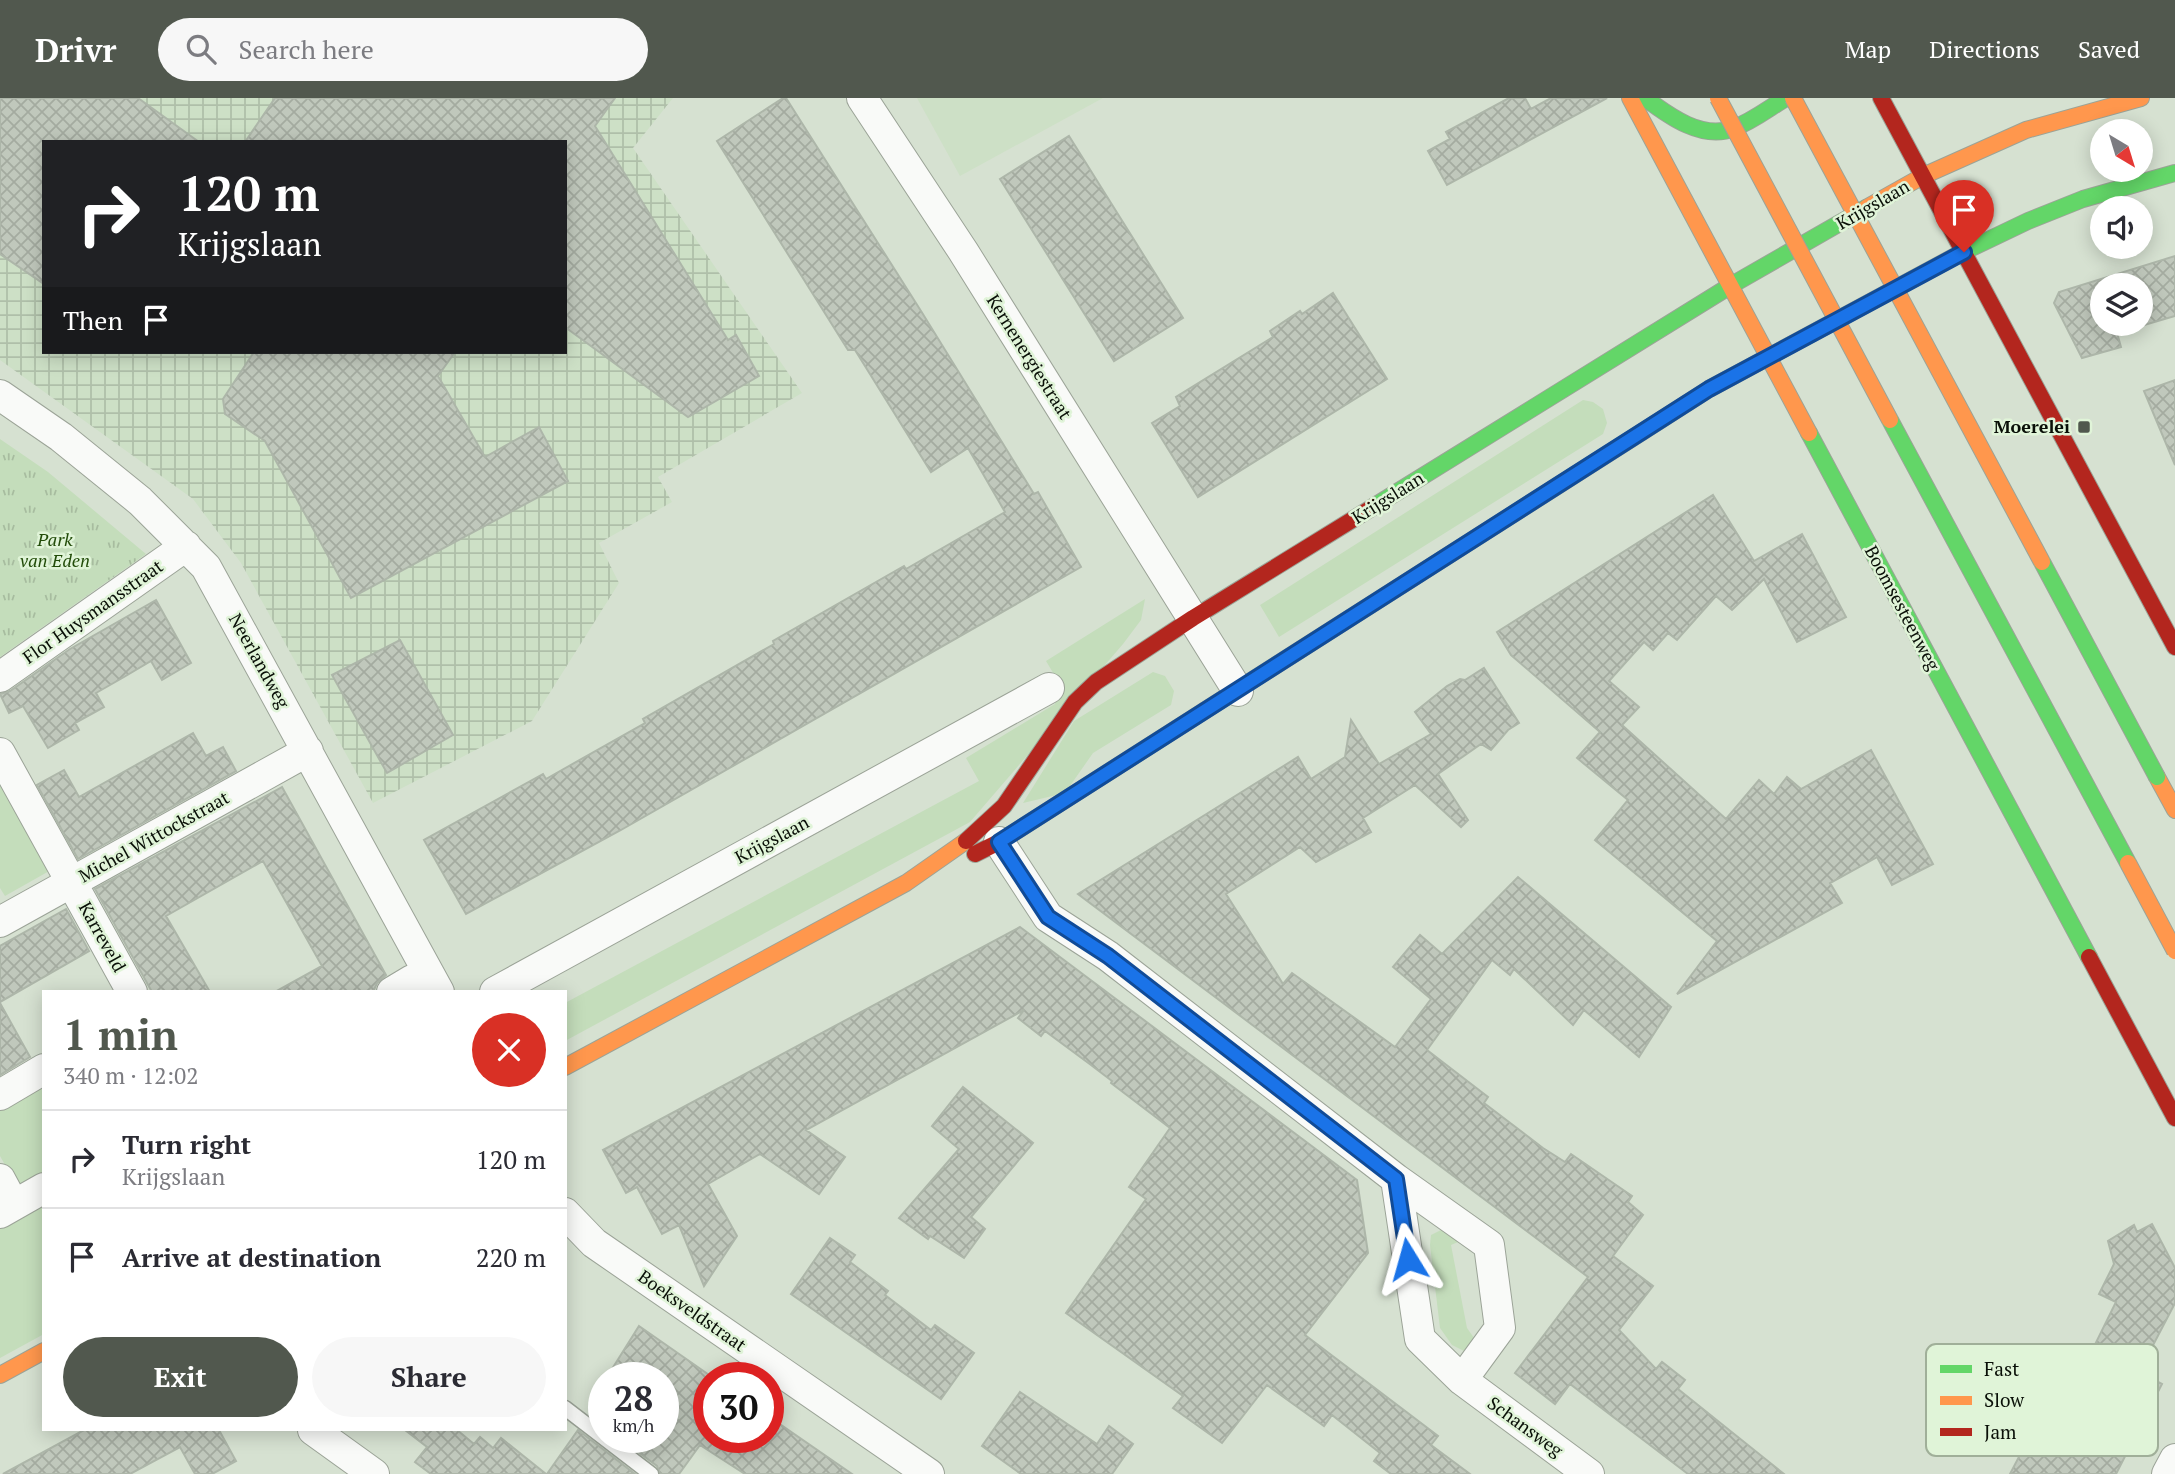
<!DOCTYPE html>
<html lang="en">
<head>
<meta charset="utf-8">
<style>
	body { margin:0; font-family:"PT Serif",serif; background:#f7f7f7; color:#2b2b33; height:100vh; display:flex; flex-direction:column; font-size:26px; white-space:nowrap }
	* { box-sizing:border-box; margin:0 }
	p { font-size:23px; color:#7c7c81 }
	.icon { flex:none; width:38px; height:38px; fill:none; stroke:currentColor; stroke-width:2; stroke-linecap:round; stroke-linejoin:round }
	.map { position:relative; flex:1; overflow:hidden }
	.side { position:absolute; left:42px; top:892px; width:525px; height:441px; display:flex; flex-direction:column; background:#fff; border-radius:0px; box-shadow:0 4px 18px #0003 }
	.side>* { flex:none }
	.banner { position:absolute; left:42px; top:42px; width:525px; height:214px; border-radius:0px; box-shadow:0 4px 18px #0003; background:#202124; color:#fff; overflow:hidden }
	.needle { width:46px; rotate:142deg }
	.tools { position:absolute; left:2090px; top:21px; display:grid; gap:14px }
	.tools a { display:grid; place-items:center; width:63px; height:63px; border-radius:50%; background:#fff; box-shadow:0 4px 18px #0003; font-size:35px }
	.speed { position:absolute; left:588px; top:1264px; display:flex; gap:14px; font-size:35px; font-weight:700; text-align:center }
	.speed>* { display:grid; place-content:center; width:91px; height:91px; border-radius:50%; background:#fff; box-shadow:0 4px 18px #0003; line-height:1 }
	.speed small { font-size:18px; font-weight:400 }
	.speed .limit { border:10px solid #d22; background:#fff; color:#111 }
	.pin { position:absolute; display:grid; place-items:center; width:60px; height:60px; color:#fff; margin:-72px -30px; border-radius:50% 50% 50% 0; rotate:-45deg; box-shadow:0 0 7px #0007 }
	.pin .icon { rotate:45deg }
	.me { position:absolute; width:77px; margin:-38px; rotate:352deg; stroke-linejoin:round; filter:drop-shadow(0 0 5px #0008) }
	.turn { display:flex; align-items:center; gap:24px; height:147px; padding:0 21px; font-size:32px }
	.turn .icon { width:91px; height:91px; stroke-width:2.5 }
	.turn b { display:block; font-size:49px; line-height:60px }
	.then { display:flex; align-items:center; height:66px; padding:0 21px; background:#0003; gap:14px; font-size:26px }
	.round { display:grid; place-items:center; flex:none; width:74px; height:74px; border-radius:37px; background:#f7f7f7 }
	.summary { display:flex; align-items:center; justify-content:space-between; height:119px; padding:0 21px }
	h1 { font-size:42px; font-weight:700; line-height:52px; color:#51584e }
	.action { display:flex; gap:14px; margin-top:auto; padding:14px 21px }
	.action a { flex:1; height:80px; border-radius:42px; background:#51584e; color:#fff; font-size:28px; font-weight:700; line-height:80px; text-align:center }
	.action a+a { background:#f7f7f7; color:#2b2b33 }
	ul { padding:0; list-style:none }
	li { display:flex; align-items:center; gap:21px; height:98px; padding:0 21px; border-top:2px solid #e1e1e2 }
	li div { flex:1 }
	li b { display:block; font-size:26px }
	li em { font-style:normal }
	header { display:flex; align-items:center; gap:42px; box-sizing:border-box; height:98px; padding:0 35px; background:#51584e; color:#fff }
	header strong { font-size:33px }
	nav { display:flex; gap:38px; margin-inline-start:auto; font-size:24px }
	.search { width:490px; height:63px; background:#f7f7f7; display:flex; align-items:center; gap:18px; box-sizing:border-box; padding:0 24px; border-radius:38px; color:#7c7c81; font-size:26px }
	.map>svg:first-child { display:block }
</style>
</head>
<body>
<header>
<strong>Drivr</strong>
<div class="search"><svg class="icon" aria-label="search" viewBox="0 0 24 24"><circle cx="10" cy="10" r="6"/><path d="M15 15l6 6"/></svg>Search here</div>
<nav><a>Map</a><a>Directions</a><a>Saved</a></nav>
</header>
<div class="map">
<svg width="2175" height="1376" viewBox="0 0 2175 1376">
	<defs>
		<pattern id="industrial-grid" width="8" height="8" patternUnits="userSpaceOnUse" patternTransform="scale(1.75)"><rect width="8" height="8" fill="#cde0c6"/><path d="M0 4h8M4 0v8" fill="none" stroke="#afbfa9"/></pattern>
		<pattern id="park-tufts" width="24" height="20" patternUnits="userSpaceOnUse" patternTransform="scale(1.75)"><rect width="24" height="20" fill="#c4ddbb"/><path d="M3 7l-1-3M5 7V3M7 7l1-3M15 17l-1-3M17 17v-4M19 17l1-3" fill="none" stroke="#a7bc9f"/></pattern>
		<pattern id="building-cross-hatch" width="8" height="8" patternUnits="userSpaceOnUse" patternTransform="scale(1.75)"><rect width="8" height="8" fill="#c0c8bc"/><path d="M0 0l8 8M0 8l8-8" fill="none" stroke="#a4aba0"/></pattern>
	</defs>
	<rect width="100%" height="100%" fill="#d6e1d1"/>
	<!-- built -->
	<path fill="#cde0c6" d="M 917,0 L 1103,0 L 960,78 Z"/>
	<!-- industrial -->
	<path fill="url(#industrial-grid)" fill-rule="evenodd" d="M 0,0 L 673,0 L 633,50 L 802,295 L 658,379 L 672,404 L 599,445 L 619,485 L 532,623 L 373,705 L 241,465 L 193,401 L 0,262 ZM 44,44 L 565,44 L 565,254 L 44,254 Z"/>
	<!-- grass -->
	<path fill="#c4ddbb" d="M 1583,302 L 1593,304 L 1603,311 L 1607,325 L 1603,336 L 1279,539 L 1260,507 Z
		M 1145,501 L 1141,522 L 1123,546 L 970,724 L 565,943 L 565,905 L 979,683 L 966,660 L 1055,606 L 1061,588 L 1046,563 Z
		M 1153,574 L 1165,578 L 1174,593 L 1171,607 L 1093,655 L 1065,695 L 1023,705 L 1074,623 Z
		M 0,682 L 51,772 L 5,798 L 0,790 Z
		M 42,986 L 44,1080 L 20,1093 L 0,1058 L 0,1010 Z
		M 44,1106 L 44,1236 L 0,1260 L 0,1130 Z
		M 1447,1129 L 1461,1139 L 1458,1144 L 1451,1147 L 1467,1230 L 1479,1247 L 1468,1255 L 1452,1247 L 1440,1230 L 1430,1147 L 1431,1137 Z"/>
	<!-- park -->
	<path fill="url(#park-tufts)" d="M 0,341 L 48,374 L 146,456 L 0,559 Z"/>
	<!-- building -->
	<path fill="url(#building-cross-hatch)" stroke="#adb6a9" stroke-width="2" fill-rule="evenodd" d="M 0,0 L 138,0 L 199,44 L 44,44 L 44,186 L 0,156 Z
		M 275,0 L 615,0 L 595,28 L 728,242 L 736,237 L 759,278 L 688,319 L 565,229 L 565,44 L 245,44 Z
		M 783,0 L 786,0 L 921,213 L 1034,396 L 1038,394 L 1081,469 L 621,732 L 466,816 L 424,742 L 543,676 L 546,681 L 645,625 L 643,621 L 774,546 L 773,543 L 904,468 L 906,471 L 1005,414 L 968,350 L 931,374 L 855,252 L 848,252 L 717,43 Z
		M 1509,0 L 1525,0 L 1531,11 L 1551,0 L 1607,0 L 1447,87 L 1428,53 L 1450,41 L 1446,34 Z
		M 1069,38 L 1183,220 L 1114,263 L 1000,81 Z
		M 2175,158 L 2175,218 L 2117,235 L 2121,249 L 2082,260 L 2054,205 L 2059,194 ZM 2102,187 L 2140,187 L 2140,226 L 2102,226 Z
		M 1333,195 L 1387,281 L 1198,399 L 1152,325 L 1180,308 L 1176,299 L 1273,239 L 1270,233 L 1300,213 L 1302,216 Z
		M 254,254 L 455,254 L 438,278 L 485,359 L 539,329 L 568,383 L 351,500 L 265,343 L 225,316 L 223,301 Z
		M 2175,282 L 2175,367 L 2144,293 Z
		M 1713,397 L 1754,463 L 1802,436 L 1846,519 L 1797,544 L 1764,481 L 1732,512 L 1716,498 L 1677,542 L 1668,535 L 1653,552 L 1644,544 L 1609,583 L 1639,609 L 1622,627 L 1726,721 L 1759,682 L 1774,696 L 1787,679 L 1801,691 L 1871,652 L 1933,766 L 1892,787 L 1877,759 L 1830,785 L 1842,805 L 1677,896 L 1717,843 L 1595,742 L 1628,702 L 1577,660 L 1600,634 L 1511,557 L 1497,534 Z
		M 156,502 L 191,565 L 162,582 L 151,563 L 124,579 L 96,595 L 104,609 L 75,625 L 79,632 L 48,650 L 23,608 L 9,615 L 0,596 L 10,593 L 70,551 Z
		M 400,542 L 453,637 L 387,675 L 332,577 Z
		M 1484,570 L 1519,625 L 1508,632 L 1491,652 L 1481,646 L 1438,676 L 1468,722 L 1461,729 L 1415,687 L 1363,720 L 1371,734 L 1316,764 L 1300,749 L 1226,796 L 1283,886 L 1292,875 L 1395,949 L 1431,901 L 1393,869 L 1420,837 L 1442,856 L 1518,779 L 1671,909 L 1639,959 L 1584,912 L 1573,927 L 1514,871 L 1510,877 L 1492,862 L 1427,952 L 1488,999 L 1484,1005 L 1543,1050 L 1565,1064 L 1571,1056 L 1632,1098 L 1628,1104 L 1643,1117 L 1613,1158 L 1653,1188 L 1619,1232 L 1656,1271 L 1662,1264 L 1685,1282 L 1678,1291 L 1784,1376 L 1688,1376 L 1570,1286 L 1555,1306 L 1515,1275 L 1588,1179 L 1078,796 L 1298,659 L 1311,681 L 1345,659 L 1351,622 L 1379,666 L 1431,636 L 1415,614 L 1447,588 L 1460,581 L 1465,582 Z
		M 193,635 L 206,658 L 223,649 L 236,673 L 78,761 L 37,687 L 64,672 L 79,699 Z
		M 282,689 L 386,877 L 377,885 L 373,894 L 275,894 L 322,868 L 263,763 L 166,818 L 210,894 L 152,894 L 95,791 Z
		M 66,811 L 89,853 L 0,904 L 0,848 Z
		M 1020,829 L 1357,1082 L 1368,1155 L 1305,1237 L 1438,1338 L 1431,1347 L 1470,1376 L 1391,1376 L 1374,1363 L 1380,1355 L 1332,1317 L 1324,1328 L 1267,1287 L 1222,1345 L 1173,1310 L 1183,1298 L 1066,1215 L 1146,1101 L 1129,1089 L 1170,1030 L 1111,985 L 1112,983 L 1091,967 L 1045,933 L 1041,938 L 1018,920 L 1024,912 L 806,1032 L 845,1059 L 819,1096 L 760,1056 L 708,1086 L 737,1138 L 704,1188 L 679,1127 L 662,1136 L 637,1089 L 626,1095 L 603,1052 Z
		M 0,905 L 30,959 L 0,977 Z
		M 963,989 L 1033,1045 L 971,1119 L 985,1131 L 964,1160 L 930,1138 L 928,1141 L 899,1120 L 959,1051 L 932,1028 Z
		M 2152,1126 L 2175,1170 L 2175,1205 L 2139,1274 L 2162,1286 L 2116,1376 L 2010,1376 L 2043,1313 L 2018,1295 L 2044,1255 L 2081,1275 L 2116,1204 L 2099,1196 L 2114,1166 L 2108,1143 L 2134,1127 L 2137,1134 Z
		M 830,1140 L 855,1157 L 850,1164 L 888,1193 L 885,1197 L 931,1232 L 935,1227 L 974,1255 L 941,1301 L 791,1196 Z
		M 639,1228 L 712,1279 L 709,1279 L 709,1336 L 706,1339 L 768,1339 L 768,1318 L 852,1376 L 745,1376 L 700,1347 L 679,1376 L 660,1376 L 657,1368 L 618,1339 L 663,1339 L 663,1279 L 607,1279 Z
		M 1020,1294 L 1097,1346 L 1109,1328 L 1133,1346 L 1112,1376 L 1021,1376 L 982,1348 Z
		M 84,1332 L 219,1332 L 236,1363 L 212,1376 L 195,1376 L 180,1349 L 130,1376 L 3,1376 Z
		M 405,1332 L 457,1332 L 474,1346 L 480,1339 L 493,1350 L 501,1340 L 546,1376 L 431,1376 L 415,1364 L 427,1349 Z
		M 578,1332 L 635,1376 L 547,1376 Z"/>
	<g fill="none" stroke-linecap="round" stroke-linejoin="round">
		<!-- lane casing -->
		<g stroke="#9ba397" stroke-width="17">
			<path id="lane" d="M 565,1310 L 651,1376"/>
		</g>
		<!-- street casing -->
		<g stroke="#9ba397" stroke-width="32">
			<path id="street" d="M 862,0 L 963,153 L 1238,593
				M 0,297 L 61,339 L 140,403 L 206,469 L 439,894
				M 0,579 L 186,448
				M 0,655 L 132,894
				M 999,744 L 1048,819 L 1108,858 L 1396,1081 L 1420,1241 L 1462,1282 L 1589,1376
				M 0,824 L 308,653
				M 392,894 L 412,882 L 436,889
				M 495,894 L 1049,590
				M 0,997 L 44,971
				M 0,1081 L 14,1107
				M 1396,1081 L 1489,1147 L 1500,1230 L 1462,1282
				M 0,1115 L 44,1090
				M 565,1115 L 594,1145 L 929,1376
				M 313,1332 L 374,1376
				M 2167,1376 L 2175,1361"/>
		</g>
		<!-- fast casing -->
		<g stroke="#9ba397" stroke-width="18">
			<path id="fast" d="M 1645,0 C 1669,18 1703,43 1734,30 C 1753,23 1769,10 1786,0
				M 1642,334 L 1709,291 L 1963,154 L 2028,123 L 2083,101 L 2175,75
				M 1809,335 L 2089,859
				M 1373,409 L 1730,188 L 1866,110"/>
		</g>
		<!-- slow casing -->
		<g stroke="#9ba397" stroke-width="18">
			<path id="slow" d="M 1630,0 L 1809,335
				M 1866,110 L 1923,78 L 2026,32 L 2141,0
				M 1204,613 L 1642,334
				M 2157,679 L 2175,712
				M 565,969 L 906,785 L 966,743
				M 0,1277 L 44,1253"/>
		</g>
		<!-- jam casing -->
		<g stroke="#9ba397" stroke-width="18">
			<path id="jam" d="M 1881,0 L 2175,549
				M 966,743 L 1004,708 L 1075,604 L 1096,584 L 1193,520 L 1373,409
				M 975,756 L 999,744 L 1204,613
				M 2089,859 L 2175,1020"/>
		</g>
		<!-- lane -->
		<use href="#lane" stroke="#f9faf8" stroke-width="14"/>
		<!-- street -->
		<use href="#street" stroke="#f9faf8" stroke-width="30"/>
		<!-- fast -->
		<use href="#fast" stroke="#63d668" stroke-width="16"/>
		<!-- slow -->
		<use href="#slow" stroke="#ff974d" stroke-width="16"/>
		<!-- jam -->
		<use href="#jam" stroke="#b3261e" stroke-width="16"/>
		<!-- fast-bridge casing -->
		<g stroke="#9ba397" stroke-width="18" stroke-linecap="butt">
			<path id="fast-bridge" d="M 1890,322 L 2128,765
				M 2042,464 L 2157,679"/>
		</g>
		<!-- slow-bridge casing -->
		<g stroke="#9ba397" stroke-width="18" stroke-linecap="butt">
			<path id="slow-bridge" d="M 1718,0 L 1890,322
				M 1793,0 L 2042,464
				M 2128,765 L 2175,853"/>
		</g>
		<!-- fast-bridge -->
		<use href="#fast-bridge" stroke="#63d668" stroke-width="16"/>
		<!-- slow-bridge -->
		<use href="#slow-bridge" stroke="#ff974d" stroke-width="16"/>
	</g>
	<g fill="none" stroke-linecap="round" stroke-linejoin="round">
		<!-- route casing -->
		<g stroke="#114b97" stroke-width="18">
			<path id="route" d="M 1408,1161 L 1396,1081 L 1108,858 L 1048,819 L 999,744 L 1709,291 L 1964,154"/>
		</g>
		<!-- route -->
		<use href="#route" stroke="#1a73e8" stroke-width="12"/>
	</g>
	<!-- markers -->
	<rect fill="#51584e" stroke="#e0f4d8" stroke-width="2.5" x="2077" y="322" width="14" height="14" rx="3.5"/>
	<g text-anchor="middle" stroke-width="5" stroke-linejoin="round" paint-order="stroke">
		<!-- street labels -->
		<g font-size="18" fill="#090f07" stroke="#e0f4d8">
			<text transform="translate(1873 107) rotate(-30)" y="6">Krijgslaan</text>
			<text transform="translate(1029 259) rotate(58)" y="6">Kernenergiestraat</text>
			<text transform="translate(1388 400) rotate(-32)" y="6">Krijgslaan</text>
			<text transform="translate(1902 510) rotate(62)" y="6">Boomsesteenweg</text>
			<text transform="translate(93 514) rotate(-35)" y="6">Flor Huysmansstraat</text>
			<text transform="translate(259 563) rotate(61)" y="6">Neerlandweg</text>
			<text transform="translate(154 739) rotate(-29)" y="6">Michel Wittockstraat</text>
			<text transform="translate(772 742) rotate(-28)" y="6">Krijgslaan</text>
			<text transform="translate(102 839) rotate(61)" y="6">Karreveld</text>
			<text transform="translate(692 1213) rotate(35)" y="6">Boeksveldstraat</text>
			<text transform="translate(1525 1329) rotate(36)" y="6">Schansweg</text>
		</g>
		<!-- poi labels -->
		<g font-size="18" font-weight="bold" fill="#090f07" stroke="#e0f4d8" text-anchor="end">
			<text x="2070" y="335">Moerelei</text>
		</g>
		<!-- park labels -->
		<g font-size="18" font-style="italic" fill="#224c09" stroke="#e0f4d8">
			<text x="55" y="448">Park<tspan x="55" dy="21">van Eden</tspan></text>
		</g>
	</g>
	<!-- legend -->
	<rect x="1926" y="1246" width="232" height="112" rx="10" fill="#e0f4d8" stroke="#a0af99" stroke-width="2"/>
	<rect x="1940" y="1267" width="32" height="8" fill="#63d668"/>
	<rect x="1940" y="1298" width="32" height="9" fill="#ff974d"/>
	<rect x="1940" y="1330" width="32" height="8" fill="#b3261e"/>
	<g font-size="19" fill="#090f07">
		<text x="1984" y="1278">Fast</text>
		<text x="1984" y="1309">Slow</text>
		<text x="1984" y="1341">Jam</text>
	</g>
</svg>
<div class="tools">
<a><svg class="needle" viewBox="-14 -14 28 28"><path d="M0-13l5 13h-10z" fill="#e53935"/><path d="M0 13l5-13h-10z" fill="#7c7c81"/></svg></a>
<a><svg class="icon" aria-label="sound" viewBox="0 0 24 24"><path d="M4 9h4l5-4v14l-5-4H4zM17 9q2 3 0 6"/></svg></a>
<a><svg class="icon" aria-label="layers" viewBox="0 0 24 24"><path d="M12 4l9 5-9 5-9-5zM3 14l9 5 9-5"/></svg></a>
</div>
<div class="speed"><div>28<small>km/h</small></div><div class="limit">30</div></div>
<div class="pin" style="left:1964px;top:154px;background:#d93025"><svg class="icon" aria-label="arrive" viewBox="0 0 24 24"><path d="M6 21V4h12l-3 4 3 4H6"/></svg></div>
<svg class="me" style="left:1408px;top:1161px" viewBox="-20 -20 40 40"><path d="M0-17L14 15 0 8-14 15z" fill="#1a73e8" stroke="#fff" stroke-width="4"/></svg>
<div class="banner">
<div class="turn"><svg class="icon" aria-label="right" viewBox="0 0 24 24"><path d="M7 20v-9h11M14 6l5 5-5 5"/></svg><div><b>120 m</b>Krijgslaan</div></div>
<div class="then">Then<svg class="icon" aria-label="arrive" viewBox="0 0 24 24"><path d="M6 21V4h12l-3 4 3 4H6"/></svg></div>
</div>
<section class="side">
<div class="summary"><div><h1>1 min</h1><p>340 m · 12:02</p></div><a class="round" style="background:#d93025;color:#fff"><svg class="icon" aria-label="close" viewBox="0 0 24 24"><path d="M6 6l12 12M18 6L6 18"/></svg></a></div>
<ul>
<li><svg class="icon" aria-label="right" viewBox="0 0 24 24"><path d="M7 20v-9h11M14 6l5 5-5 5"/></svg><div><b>Turn right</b><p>Krijgslaan</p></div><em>120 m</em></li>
<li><svg class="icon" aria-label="arrive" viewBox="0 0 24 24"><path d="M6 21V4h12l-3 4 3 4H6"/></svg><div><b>Arrive at destination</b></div><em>220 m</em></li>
</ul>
<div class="action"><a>Exit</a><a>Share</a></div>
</section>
</div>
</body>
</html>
